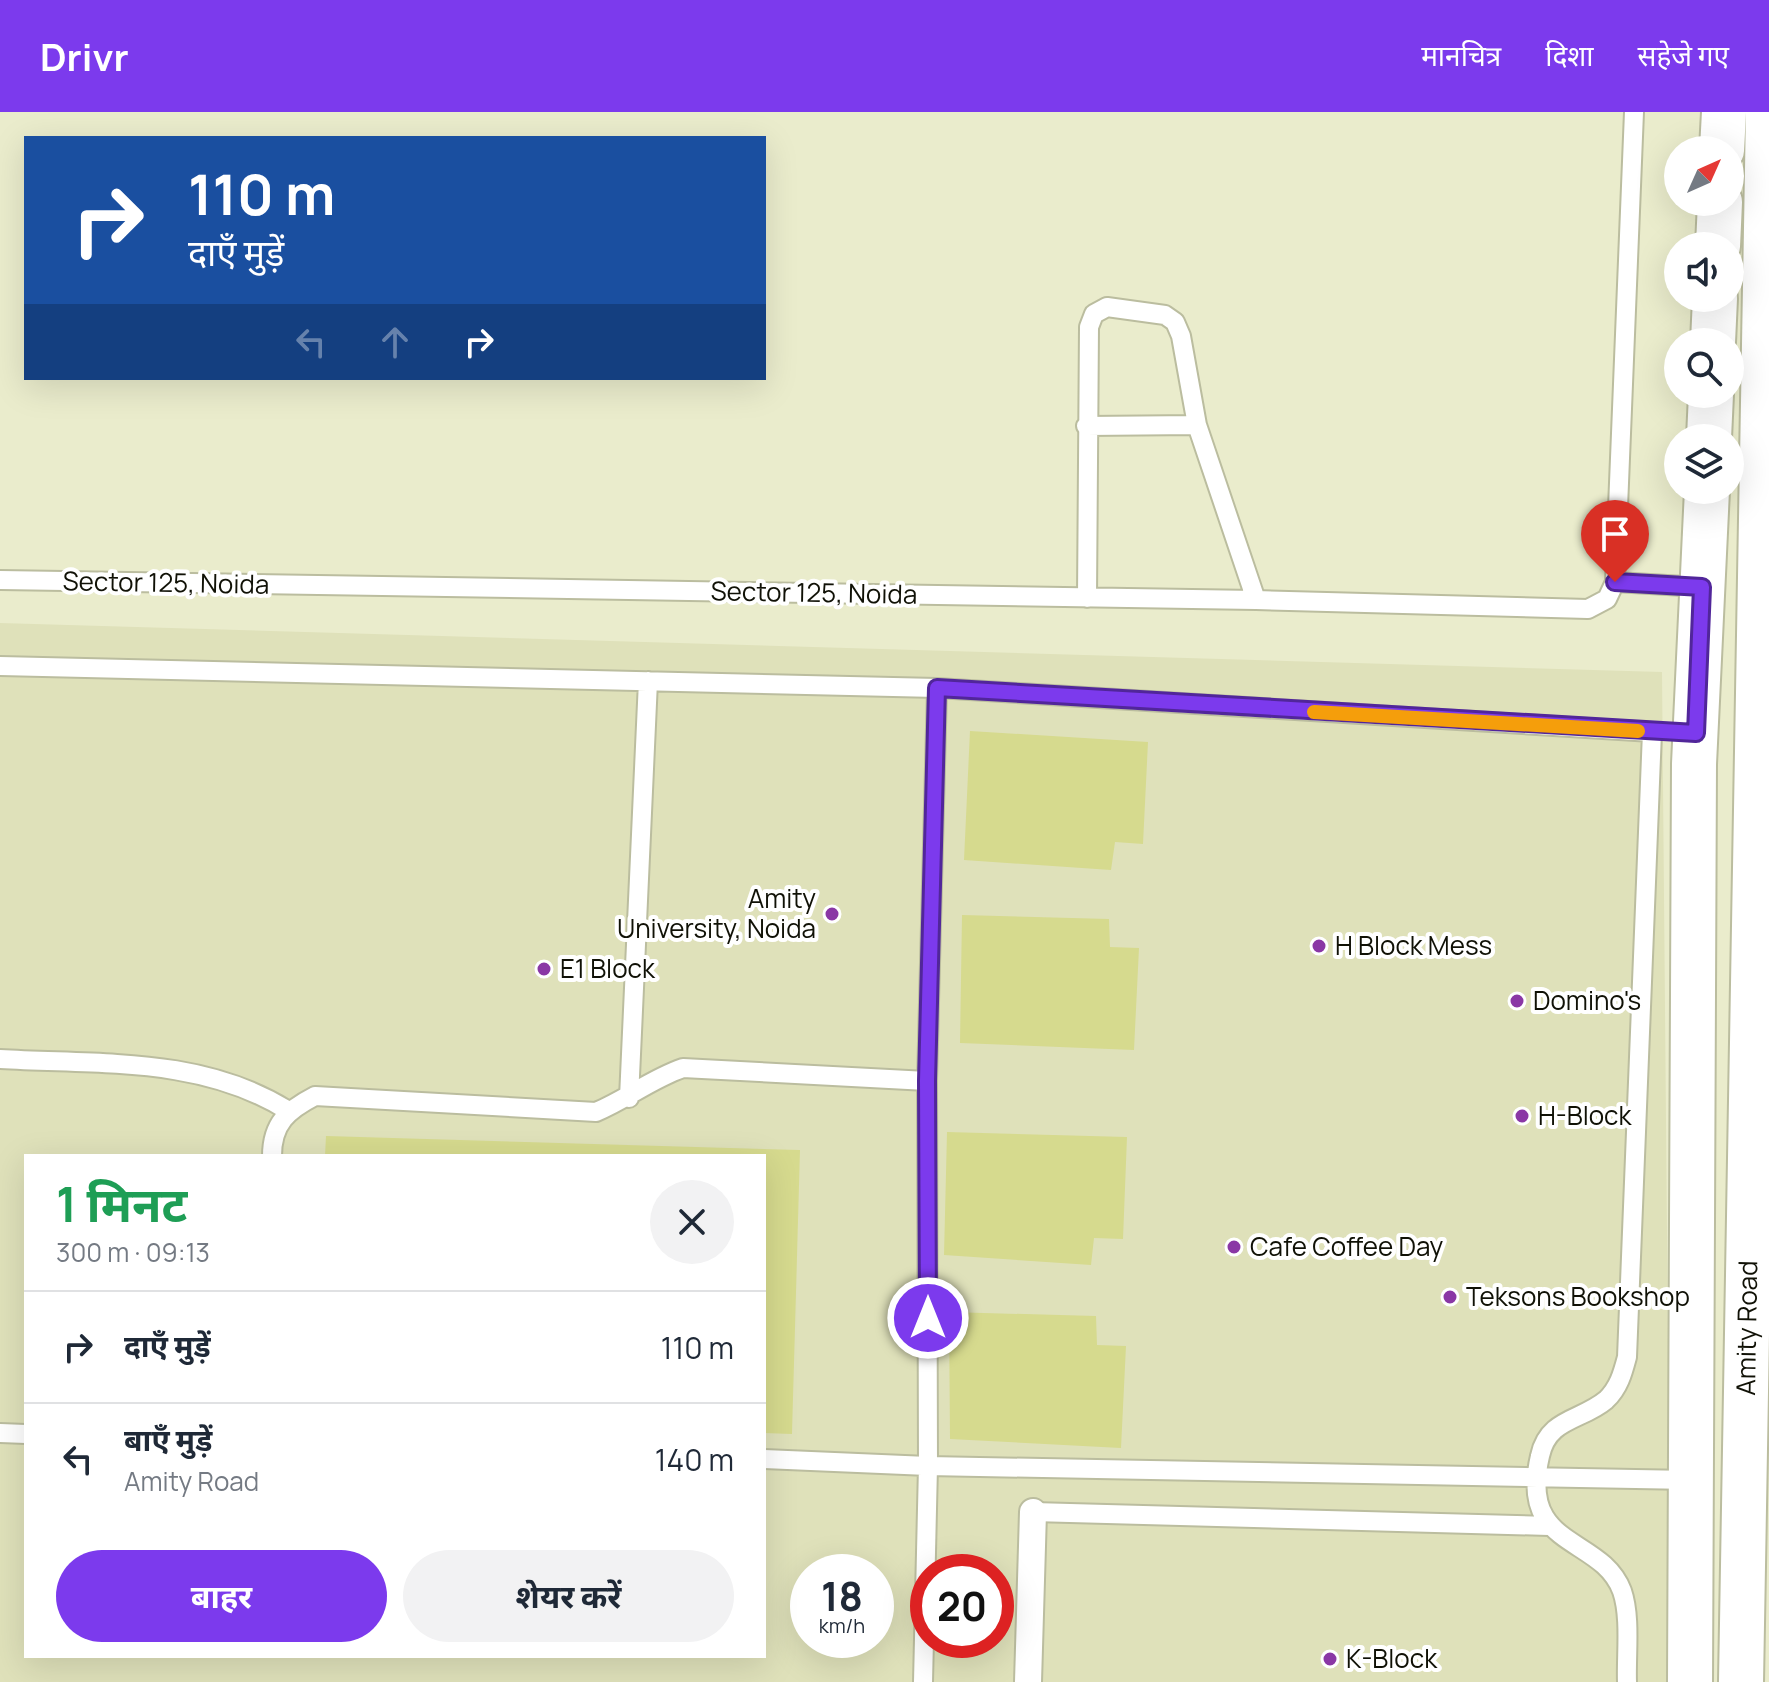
<!DOCTYPE html>
<html lang="hi">
<head>
<meta charset="utf-8">
<style>
	body { margin:0; font-family:Manrope,"Noto Sans Devanagari",sans-serif; background:#f2f2f3; color:#1f2937; height:100vh; display:flex; flex-direction:column; font-size:30px; white-space:nowrap }
	* { box-sizing:border-box; margin:0 }
	p { font-size:26px; color:#747a83 }
	.icon { flex:none; width:44px; height:44px; fill:none; stroke:currentColor; stroke-width:2; stroke-linecap:round; stroke-linejoin:round }
	.map { position:relative; flex:1; overflow:hidden }
	.panel { position:absolute; left:24px; top:1042px; width:742px; height:504px; display:flex; flex-direction:column; background:#fff; border-radius:0px; box-shadow:0 8px 32px #0002 }
	.panel>* { flex:none }
	.top-card { position:absolute; left:24px; top:24px; width:742px; height:244px; border-radius:0px; box-shadow:0 8px 32px #0002; background:#1a4fa0; color:#fff; overflow:hidden }
	.needle { width:52px; rotate:45deg }
	.tools { position:absolute; left:1664px; top:24px; display:grid; gap:16px }
	.tools a { display:grid; place-items:center; width:80px; height:80px; border-radius:50%; background:#fff; box-shadow:0 8px 32px #0002; font-size:40px }
	.speed { position:absolute; left:790px; top:1442px; display:flex; gap:16px; font-size:40px; font-weight:700; text-align:center }
	.speed>* { display:grid; place-content:center; width:104px; height:104px; border-radius:50%; background:#fff; box-shadow:0 8px 32px #0002; line-height:1 }
	.speed small { font-size:20px; font-weight:400 }
	.speed .limit { border:12px solid #d22; background:#fff; color:#111 }
	.pin { position:absolute; display:grid; place-items:center; width:68px; height:68px; color:#fff; margin:-82px -34px; border-radius:50% 50% 50% 0; rotate:-45deg; box-shadow:0 0 8px #0007 }
	.pin .icon { rotate:45deg }
	.me { position:absolute; width:88px; margin:-44px; rotate:0deg; stroke-linejoin:round; filter:drop-shadow(0 0 6px #0008) }
	.turn { display:flex; align-items:center; gap:28px; height:168px; padding:0 32px; font-size:36px }
	.turn .icon { width:104px; height:104px; stroke-width:2.5 }
	.turn b { display:block; font-size:56px; line-height:68px }
	.lanes { display:flex; align-items:center; height:76px; padding:0 32px; background:#0003; justify-content:center; gap:40px; direction:ltr }
	.lanes .off { opacity:.35 }
	.round { display:grid; place-items:center; flex:none; width:84px; height:84px; border-radius:42px; background:#f2f2f3 }
	.headline { display:flex; align-items:center; justify-content:space-between; height:136px; padding:0 32px }
	h1 { font-size:48px; font-weight:700; line-height:60px; color:#1e9e55 }
	.button { display:flex; gap:16px; margin-top:auto; padding:16px 32px }
	.button a { flex:1; height:92px; border-radius:48px; background:#7c3aed; color:#fff; font-size:32px; font-weight:700; line-height:92px; text-align:center }
	.button a+a { background:#f2f2f3; color:#1f2937 }
	ul { padding:0; list-style:none }
	li { display:flex; align-items:center; gap:24px; height:112px; padding:0 32px; border-top:2px solid #e0e1e3 }
	li div { flex:1 }
	li b { display:block; font-size:30px }
	li em { font-style:normal }
	header { display:flex; align-items:center; gap:48px; box-sizing:border-box; height:112px; padding:0 40px; background:#7c3aed; color:#fff }
	header strong { font-size:38px }
	nav { display:flex; gap:44px; margin-inline-start:auto; font-size:28px }
	.map>svg:first-child { display:block }
</style>
</head>
<body>
<header>
<strong>Drivr</strong>
<nav><a>मानचित्र</a><a>दिशा</a><a>सहेजे गए</a></nav>
</header>
<div class="map">
<svg width="1769" height="1570" viewBox="0 0 1769 1570">
	<rect width="100%" height="100%" fill="#eaeccc"/>
	<!-- built -->
	<path fill="#dfe1ba" fill-rule="evenodd" d="M 0,511 L 1662,560 L 1671,1570 L 0,1570 ZM 26,1044 L 764,1044 L 764,1544 L 26,1544 ZM 808,1460 L 876,1460 L 876,1528 L 808,1528 ZM 928,1460 L 996,1460 L 996,1528 L 928,1528 Z"/>
	<!-- green -->
	<path fill="#d6da8e" d="M 970,619 L 1148,630 L 1143,732 L 1115,730 L 1111,758 L 964,748 Z
		M 962,803 L 1109,807 L 1110,835 L 1139,836 L 1134,938 L 960,931 Z
		M 947,1020 L 1127,1025 L 1123,1127 L 1094,1126 L 1091,1153 L 944,1143 Z
		M 326,1024 L 800,1038 L 792,1322 L 764,1321 L 764,1044 L 325,1044 Z
		M 949,1200 L 1096,1204 L 1097,1233 L 1126,1234 L 1121,1336 L 950,1327 Z"/>
	<g fill="none" stroke-linecap="round" stroke-linejoin="round">
		<!-- service casing -->
		<g stroke="#bbbd9f" stroke-width="22">
			<path id="service" d="M 1086,314 L 1197,313
				M 0,468 L 1256,488 L 1588,497 L 1607,487 L 1615,470 L 1634,0
				M 1615,470 L 1702,475
				M 1087,486 L 1089,215 L 1094,202 L 1107,195 L 1165,203 L 1175,210 L 1181,224 L 1197,313 L 1256,488
				M 0,554 L 937,576 L 1652,620 L 1627,1245 C 1623,1260 1619,1276 1606,1288 C 1581,1309 1548,1306 1540,1344 C 1518,1438 1601,1423 1622,1479 C 1631,1505 1626,1543 1627,1570
				M 0,947 C 99,953 200,944 287,998
				M 629,986 L 648,569
				M 272,1044 C 272,1011 288,998 315,984 L 596,1000 C 627,987 651,967 683,956 L 927,969
				M 0,1321 L 26,1322
				M 764,1347 L 928,1354 L 1691,1368
				M 1033,1400 L 1549,1414
				M 923,1570 L 928,1354 L 927,969 L 937,576"/>
		</g>
		<!-- pedestrian casing -->
		<g stroke="#bbbd9f" stroke-width="30">
			<path id="pedestrian" d="M 1028,1570 L 1033,1400"/>
		</g>
		<!-- tertiary casing -->
		<g stroke="#bbbd9f" stroke-width="48">
			<g id="tertiary">
				<path d="M 1722,38 L 1724,0"/>
				<path d="M 1718,134 L 1720,90"/>
				<path d="M 1713,230 L 1715,186"/>
				<path d="M 1709,326 L 1711,282"/>
				<path d="M 1690,1570 L 1694,652 L 1707,378"/>
				<path id="s1" d="M 1741,1570 L 1768,0"/>
			</g>
		</g>
		<!-- service -->
		<use href="#service" stroke="#fff" stroke-width="18"/>
		<!-- pedestrian -->
		<use href="#pedestrian" stroke="#fff" stroke-width="26"/>
		<!-- tertiary -->
		<use href="#tertiary" stroke="#fff" stroke-width="44"/>
	</g>
	<g fill="none" stroke-linecap="round" stroke-linejoin="round">
		<!-- route casing -->
		<g stroke="#51269a" stroke-width="20">
			<path id="route" d="M 928,1206 L 927,969 L 937,576 L 1696,621 L 1702,475 L 1615,470"/>
		</g>
		<!-- route -->
		<use href="#route" stroke="#7c3aed" stroke-width="14"/>
		<!-- slow -->
		<path stroke="#f59e0b" stroke-width="14" d="M 1314,600 L 1638,619"/>
	</g>
	<!-- markers -->
	<g fill="#8a37a5" stroke="#fff" stroke-width="3">
		<circle cx="832" cy="802" r="8"/>
		<circle cx="1319" cy="834" r="8"/>
		<circle cx="544" cy="857" r="8"/>
		<circle cx="1517" cy="889" r="8"/>
		<circle cx="1522" cy="1004" r="8"/>
		<circle cx="1234" cy="1135" r="8"/>
		<circle cx="1450" cy="1185" r="8"/>
		<circle cx="1330" cy="1547" r="8"/>
	</g>
	<g text-anchor="middle" stroke-width="8" stroke-linejoin="round" paint-order="stroke">
		<!-- street labels -->
		<g font-size="26" fill="#101106" stroke="#fff">
			<text transform="translate(166 471) rotate(1)" y="9">Sector 125, Noida</text>
			<text transform="translate(814 481) rotate(1)" y="9">Sector 125, Noida</text>
			<text dy="9" stroke="none"><textPath href="#s1" startOffset="354">Amity Road</textPath></text>
		</g>
		<!-- poi labels -->
		<g font-size="26" fill="#101106" stroke="#fff" text-anchor="start">
			<text x="816" y="796" text-anchor="end">Amity<tspan x="816" dy="30">University, Noida</tspan></text>
			<text x="1335" y="843">H Block Mess</text>
			<text x="560" y="866">E1 Block</text>
			<text x="1533" y="898">Domino's</text>
			<text x="1538" y="1013">H-Block</text>
			<text x="1250" y="1144">Cafe Coffee Day</text>
			<text x="1466" y="1194">Teksons Bookshop</text>
			<text x="1346" y="1556">K-Block</text>
		</g>
	</g>
</svg>
<div class="tools">
<a><svg class="needle" viewBox="-14 -14 28 28"><path d="M0-13l5 13h-10z" fill="#e53935"/><path d="M0 13l5-13h-10z" fill="#747a83"/></svg></a>
<a><svg class="icon" aria-label="sound" viewBox="0 0 24 24"><path d="M4 9h4l5-4v14l-5-4H4zM17 9q2 3 0 6"/></svg></a>
<a><svg class="icon" aria-label="search" viewBox="0 0 24 24"><circle cx="10" cy="10" r="6"/><path d="M15 15l6 6"/></svg></a>
<a><svg class="icon" aria-label="layers" viewBox="0 0 24 24"><path d="M12 4l9 5-9 5-9-5zM3 14l9 5 9-5"/></svg></a>
</div>
<div class="speed"><div>18<small>km/h</small></div><div class="limit">20</div></div>
<div class="pin" style="left:1615px;top:470px;background:#d93025"><svg class="icon" aria-label="arrive" viewBox="0 0 24 24"><path d="M6 21V4h12l-3 4 3 4H6"/></svg></div>
<svg class="me" style="left:928px;top:1206px" viewBox="-20 -20 40 40"><circle r="17" fill="#7c3aed" stroke="#fff" stroke-width="3"/><path d="M0-11L8 9 0 5-8 9z" fill="#fff"/></svg>
<div class="top-card">
<div class="turn"><svg class="icon" aria-label="right" viewBox="0 0 24 24"><path d="M7 20v-9h11M14 6l5 5-5 5"/></svg><div><b>110 m</b>दाएँ मुड़ें</div></div>
<div class="lanes"><svg class="icon off" aria-label="left" viewBox="0 0 24 24"><path d="M17 20v-9H6M10 6l-5 5 5 5"/></svg><svg class="icon off" aria-label="ahead" viewBox="0 0 24 24"><path d="M12 20V5M6 11l6-6 6 6"/></svg><svg class="icon" aria-label="right" viewBox="0 0 24 24"><path d="M7 20v-9h11M14 6l5 5-5 5"/></svg></div>
</div>
<section class="panel">
<div class="headline"><div><h1>1 मिनट</h1><p>300 m · 09:13</p></div><a class="round"><svg class="icon" aria-label="close" viewBox="0 0 24 24"><path d="M6 6l12 12M18 6L6 18"/></svg></a></div>
<ul>
<li><svg class="icon" aria-label="right" viewBox="0 0 24 24"><path d="M7 20v-9h11M14 6l5 5-5 5"/></svg><div><b>दाएँ मुड़ें</b></div><em>110 m</em></li>
<li><svg class="icon" aria-label="left" viewBox="0 0 24 24"><path d="M17 20v-9H6M10 6l-5 5 5 5"/></svg><div><b>बाएँ मुड़ें</b><p>Amity Road</p></div><em>140 m</em></li>
</ul>
<div class="button"><a>बाहर</a><a>शेयर करें</a></div>
</section>
</div>
</body>
</html>
